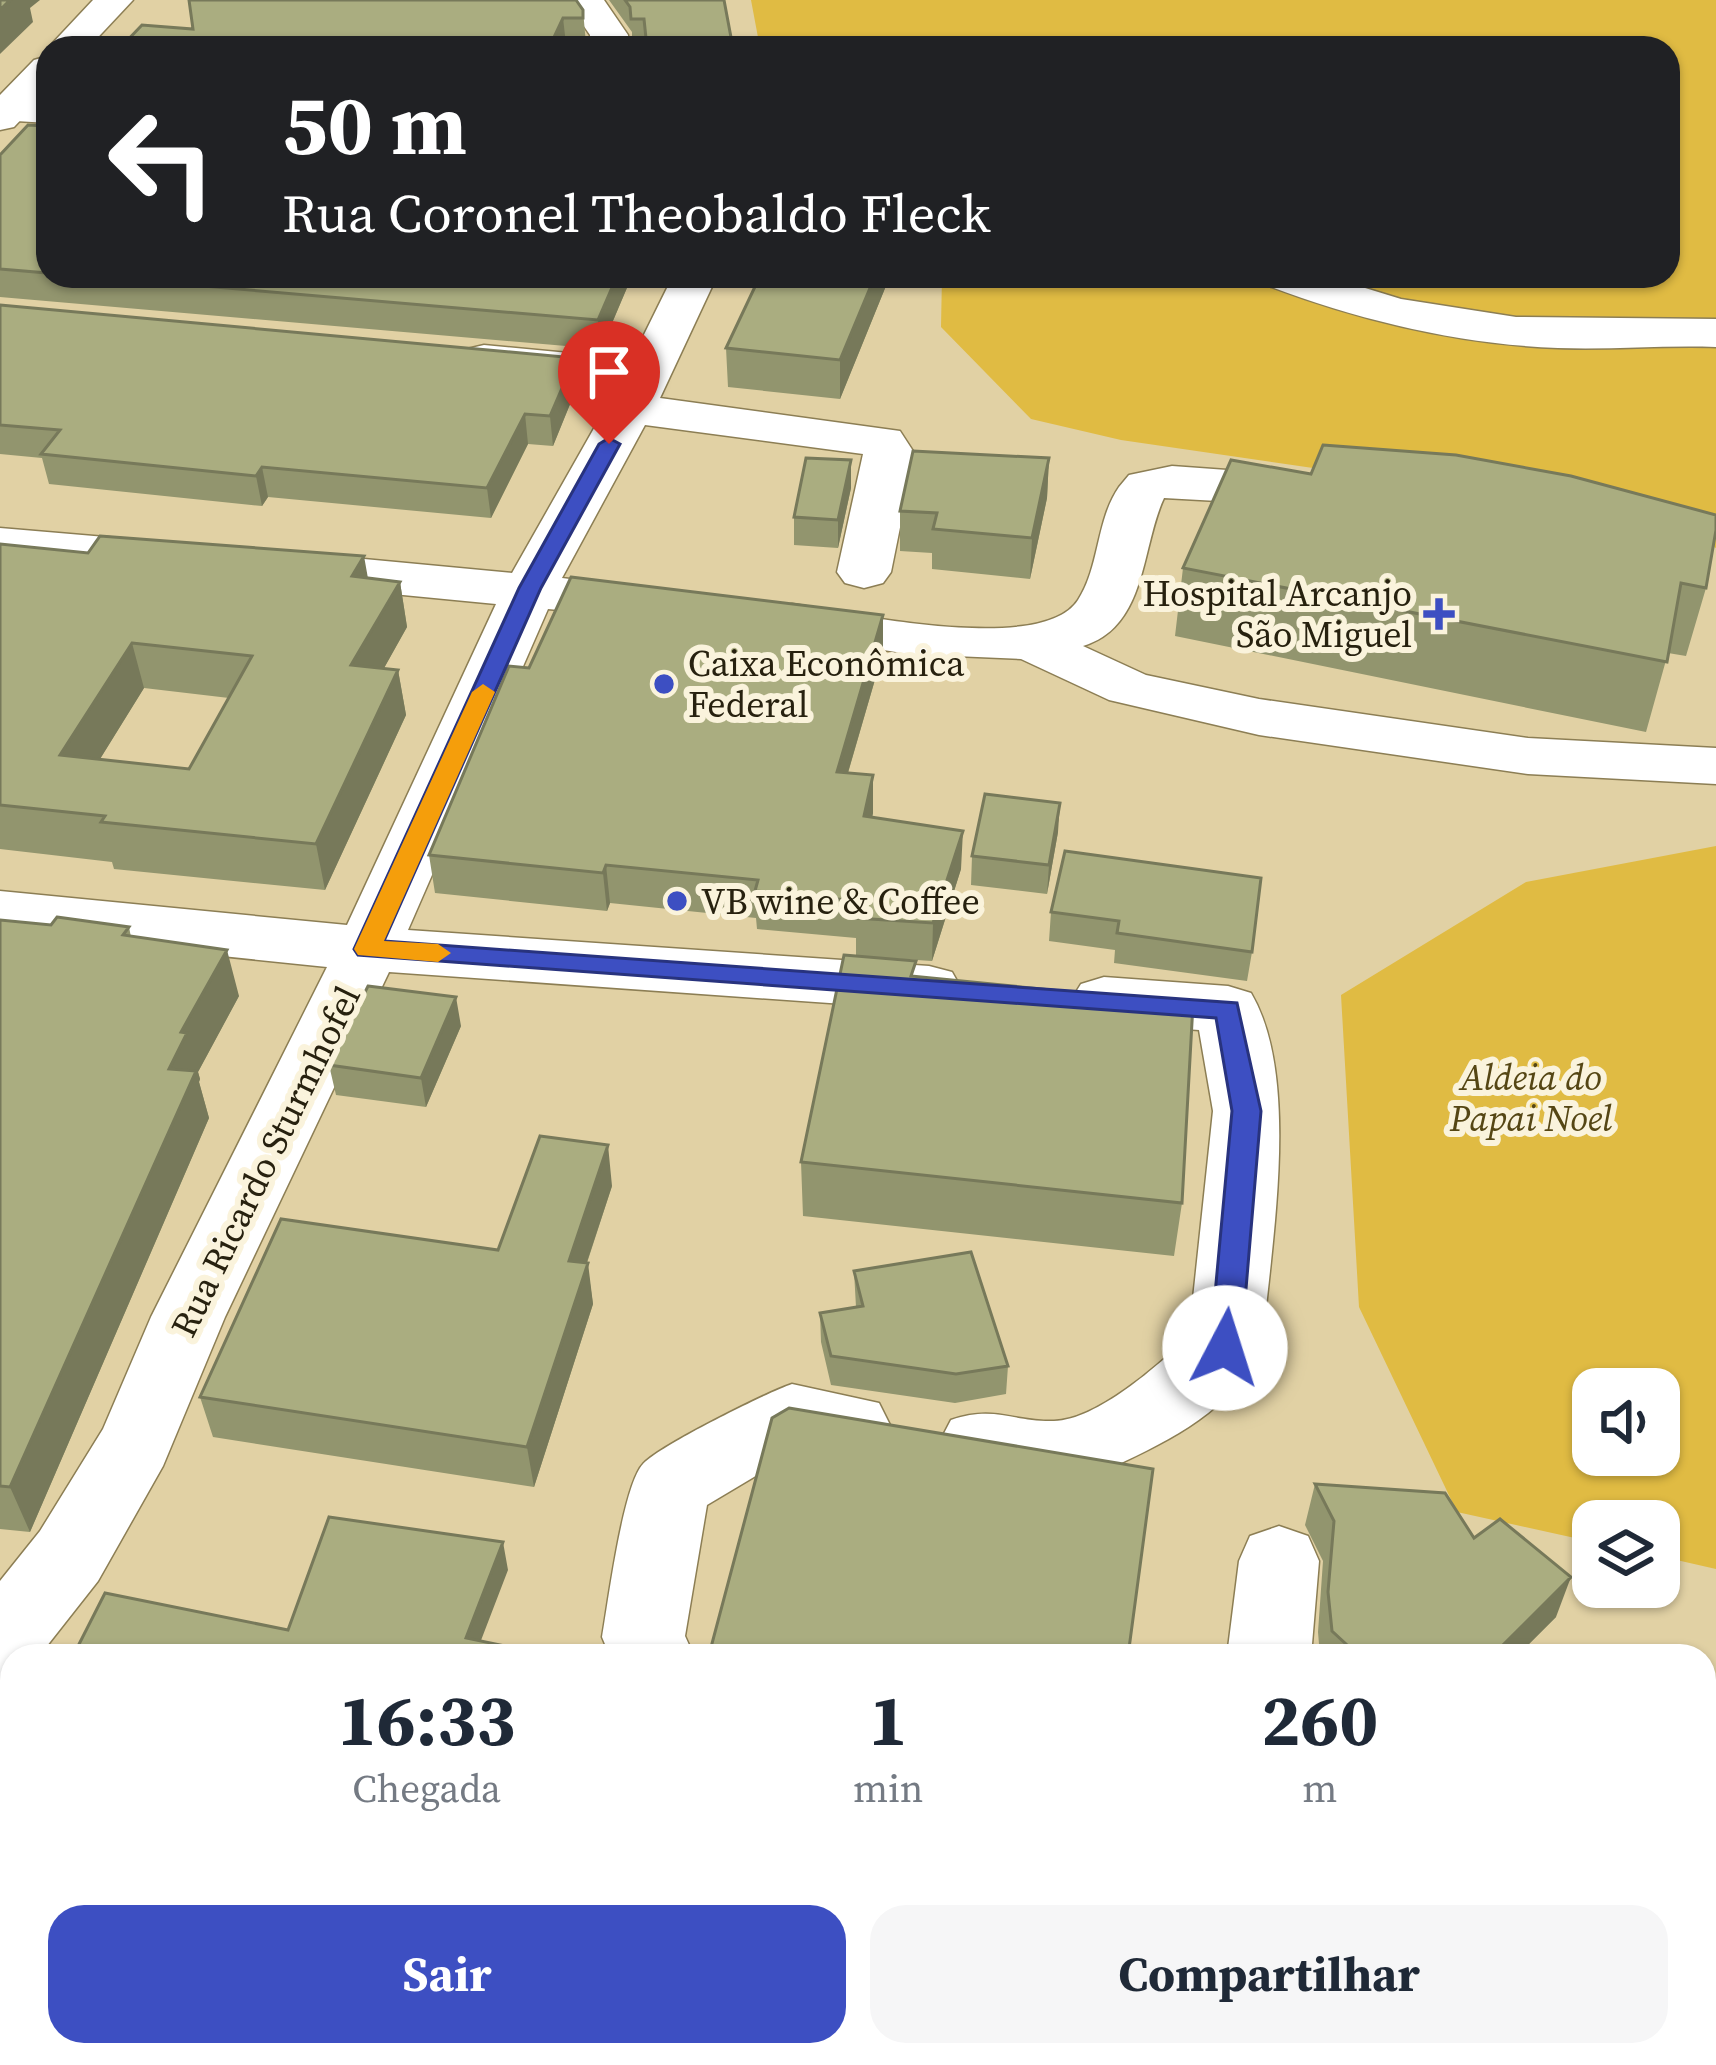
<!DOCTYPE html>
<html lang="pt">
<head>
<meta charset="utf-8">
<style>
	body { margin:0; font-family:"Source Serif 4",serif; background:#f6f6f7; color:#1f2937; height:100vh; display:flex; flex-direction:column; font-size:45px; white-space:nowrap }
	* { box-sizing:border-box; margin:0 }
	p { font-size:39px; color:#747a83 }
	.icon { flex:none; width:66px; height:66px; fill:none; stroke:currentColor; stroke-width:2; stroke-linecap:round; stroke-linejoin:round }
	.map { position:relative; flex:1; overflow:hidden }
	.side { position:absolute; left:0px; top:1644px; width:1716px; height:423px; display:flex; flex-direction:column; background:#fff; border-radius:36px 36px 0 0; box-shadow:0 3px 9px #0004 }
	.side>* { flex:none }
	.top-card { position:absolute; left:36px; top:36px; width:1644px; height:252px; border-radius:36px; box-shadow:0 3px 9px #0004; background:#202124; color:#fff; overflow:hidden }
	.controls { position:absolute; left:1572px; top:1368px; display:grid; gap:24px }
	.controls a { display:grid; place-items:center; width:108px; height:108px; border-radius:24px; background:#fff; box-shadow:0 3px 9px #0004; font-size:60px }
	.pin { position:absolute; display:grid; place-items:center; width:102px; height:102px; color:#fff; margin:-123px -51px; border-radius:50% 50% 50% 0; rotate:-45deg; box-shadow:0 0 12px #0007 }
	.pin .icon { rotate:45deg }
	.me { position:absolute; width:132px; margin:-66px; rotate:5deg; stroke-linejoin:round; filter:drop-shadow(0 0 9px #0008) }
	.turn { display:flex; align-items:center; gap:42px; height:252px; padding:0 48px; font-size:54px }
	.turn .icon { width:156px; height:156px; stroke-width:2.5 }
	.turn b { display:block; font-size:84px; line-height:102px }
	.eta { display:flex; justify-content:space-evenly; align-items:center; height:204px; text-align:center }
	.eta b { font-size:72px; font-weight:700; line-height:84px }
	.button { display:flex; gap:24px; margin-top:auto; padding:24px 48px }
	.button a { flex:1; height:138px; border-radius:36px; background:#3d4fc2; color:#fff; font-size:48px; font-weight:700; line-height:138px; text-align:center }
	.button a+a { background:#f6f6f7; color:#1f2937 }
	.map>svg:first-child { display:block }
</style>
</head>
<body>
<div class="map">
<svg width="1716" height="2065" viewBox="0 0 1716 2065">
	<rect width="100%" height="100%" fill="#e1d1a4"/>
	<!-- green -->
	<path fill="#e0bb43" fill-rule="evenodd" d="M 751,0 L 1716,0 L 1716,548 L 1650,517 L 1121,440 L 1031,419 L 941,327 L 942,276 L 1049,283 L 1051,276 L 1668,276 L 1668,48 L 760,48 Z
		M 1716,846 L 1716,1569 L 1659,1556 L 1659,1521 L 1593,1521 L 1593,1542 L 1457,1512 L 1359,1307 L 1341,995 L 1526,882 ZM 1593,1389 L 1659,1389 L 1659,1455 L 1593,1455 Z"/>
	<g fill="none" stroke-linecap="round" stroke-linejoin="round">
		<!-- minor casing -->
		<g stroke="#8c7e54" stroke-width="3">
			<path id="minor" d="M 566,0 L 604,0 L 628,35 L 628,48 L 590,48 L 590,35 Z
				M 0,96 L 48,99 L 48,123 L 0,120 Z
				M 673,276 L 717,276 L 660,398 L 900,431 L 913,451 L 913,463 L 891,572 L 883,583 L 864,588 L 845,583 L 837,572 L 863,454 L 645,425 L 562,578 L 673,592 L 681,603 L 673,614 L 654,619 L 548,609 L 408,930 L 929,966 L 952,972 L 961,988 L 952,1004 L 929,1010 L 389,972 L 225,1317 L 163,1466 L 98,1581 L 39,1656 L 12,1656 L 12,1676 L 0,1680 L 0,1581 L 40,1531 L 103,1429 L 151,1317 L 327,967 L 0,933 L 0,891 L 347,925 L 496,604 L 279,583 L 260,578 L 253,567 L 260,556 L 279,551 L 512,573 L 618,386 L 484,373 L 467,369 L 460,359 L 467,349 L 484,345 L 632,359 Z
				M 1263,276 L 1326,276 L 1401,299 L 1516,317 L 1716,319 L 1716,347 C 1663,345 1611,350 1558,348 C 1459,344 1362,321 1269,286 Z
				M 1172,466 L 1308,476 L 1326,480 L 1333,491 L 1326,502 L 1308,506 L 1164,498 C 1141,547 1147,627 1083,646 L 1146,675 L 1259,699 L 1528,738 L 1716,748 L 1716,784 L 1528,774 L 1259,735 L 1109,700 L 1021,659 L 908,654 L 773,632 L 765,620 L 773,608 L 792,604 C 851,613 1042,656 1078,600 C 1100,566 1096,520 1119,487 L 1129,475 Z
				M 0,528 L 176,543 L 195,548 L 202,559 L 195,570 L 176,575 L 0,560 Z
				M 1104,977 L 1228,986 L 1251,993 C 1302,1079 1270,1250 1262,1348 C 1230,1411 1174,1438 1113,1467 C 1097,1475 1078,1487 1060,1487 C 1026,1488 983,1477 951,1466 L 939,1443 L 951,1420 C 995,1405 1012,1422 1054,1421 C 1097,1420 1159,1365 1189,1336 L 1213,1111 L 1199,1030 L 1104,1023 L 1081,1016 L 1071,1000 L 1081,984 Z
				M 792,1384 L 879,1403 L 890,1425 L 879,1447 L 852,1457 L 801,1449 L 707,1505 L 685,1636 L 694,1656 L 610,1656 L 602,1637 C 608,1603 623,1485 643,1464 C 659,1446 766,1393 792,1384 Z
				M 1279,1526 L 1308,1536 L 1319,1561 L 1311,1656 L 1227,1656 L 1239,1561 L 1250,1536 Z
				M 12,2033 L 12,2055 L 136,2055 L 140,2065 L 7,2065 L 3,2055 Z
				M 985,2055 L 1079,2055 L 1083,2065 L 989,2065 Z
				M 1161,2055 L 1255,2055 L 1254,2065 L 1160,2065 Z
				M 1601,2055 L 1695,2055 L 1699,2065 L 1605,2065 Z"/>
		</g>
		<!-- major casing -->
		<g stroke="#8c7e54" stroke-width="3">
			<path id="major" d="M 93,0 L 133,0 L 88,48 L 48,48 Z
				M 48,56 L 48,91 L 14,127 L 0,130 L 0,95 L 34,60 Z"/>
		</g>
		<!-- minor -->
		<use href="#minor" fill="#fff" fill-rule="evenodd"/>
		<!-- major -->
		<use href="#major" fill="#fff" fill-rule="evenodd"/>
	</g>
	<!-- wall -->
	<path fill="#92956e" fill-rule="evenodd" d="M 609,0 L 724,0 L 733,48 L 646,48 L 646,45 L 632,45 L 632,32 Z
		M 583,10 L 586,44 L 566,44 L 564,48 L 120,48 L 193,29 Z
		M 48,124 L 48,276 L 632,276 L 601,349 L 0,297 L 0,155 Z
		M 890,276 L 840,399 L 728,387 L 726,348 Z
		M 0,305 L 575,358 L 577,387 L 553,446 L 528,444 L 491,518 L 268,497 L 262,506 L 49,484 L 42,458 L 0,454 Z
		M 1049,458 L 1047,498 L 1030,579 L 932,569 L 932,553 L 900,551 L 900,511 Z
		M 1231,460 L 1706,588 L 1686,656 L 1668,653 L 1646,732 L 1175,636 L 1183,568 Z
		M 851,488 L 838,548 L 794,545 L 794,517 Z
		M 0,544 L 400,582 L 407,627 L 384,668 L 398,670 L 406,715 L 325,890 L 114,869 L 112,862 L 0,849 ZM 144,688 L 229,698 L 189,769 L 100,759 Z
		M 883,615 L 883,652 L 848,773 L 873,813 L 872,817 L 961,869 L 932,961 L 856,956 L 856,938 L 757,929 L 756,918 L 610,903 L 607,911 L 435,893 L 429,855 L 529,668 Z
		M 1058,832 L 1047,894 L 971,885 L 972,856 Z
		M 1065,851 L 1252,952 L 1247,981 L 1114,963 L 1115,950 L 1049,941 L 1051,912 Z
		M 0,920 L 51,925 L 129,927 L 131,937 L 239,996 L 198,1072 L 200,1079 L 199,1082 L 209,1118 L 30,1532 L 0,1529 Z
		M 916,976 L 1182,1203 L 1174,1256 L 803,1216 L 801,1162 Z
		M 461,1026 L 426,1107 L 336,1095 L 329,1065 Z
		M 612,1186 L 587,1263 L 593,1304 L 534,1487 L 213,1437 L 200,1397 L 498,1250 Z
		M 854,1271 L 1008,1366 L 1006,1394 L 955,1403 L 831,1385 L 821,1342 L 820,1313 L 856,1307 Z
		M 1315,1484 L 1474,1538 L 1556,1617 L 1520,1653 L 1524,1656 L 1320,1656 L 1318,1632 L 1323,1561 L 1305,1525 Z
		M 710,1651 L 1128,1656 L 710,1656 Z"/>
	<!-- shaded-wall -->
	<path fill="#77795a" d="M 9,0 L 40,0 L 30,8 L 33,22 L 0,54 L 0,10 Z
		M 563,18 L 566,44 L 564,48 L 549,48 Z
		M 617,276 L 632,276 L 601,349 L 598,320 Z
		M 875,276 L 890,276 L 840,399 L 840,360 Z
		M 575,358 L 577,387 L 553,446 L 550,416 Z
		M 525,414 L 528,444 L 491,518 L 487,488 Z
		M 1049,458 L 1047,498 L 1030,579 L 1032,538 Z
		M 851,460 L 851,488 L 838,548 L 838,520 Z
		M 262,467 L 268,497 L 262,506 L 256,476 Z
		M 364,556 L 372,601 L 352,576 Z
		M 400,582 L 407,627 L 360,711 L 351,665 Z
		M 883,615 L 883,652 L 837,810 L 837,772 Z
		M 132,643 L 144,688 L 74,801 L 60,755 Z
		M 398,670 L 406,715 L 325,890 L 316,844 Z
		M 873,775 L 873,813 L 864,854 L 864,816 Z
		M 1060,803 L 1058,832 L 1047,894 L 1049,865 Z
		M 963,831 L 961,869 L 932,961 L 933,923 Z
		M 606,865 L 610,903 L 607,911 L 603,873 Z
		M 227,950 L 239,996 L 198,1072 L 200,1079 L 199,1082 L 209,1118 L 30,1532 L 10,1487 L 181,1032 Z
		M 456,997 L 461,1026 L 426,1107 L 421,1078 Z
		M 608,1145 L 612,1186 L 574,1301 L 569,1261 Z
		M 588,1263 L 593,1304 L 534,1487 L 527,1447 Z
		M 503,1542 L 508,1570 L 475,1656 L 466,1638 Z
		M 1571,1577 L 1556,1617 L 1517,1656 L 1504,1644 Z"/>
	<!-- building -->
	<path fill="#aaad80" stroke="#77795a" stroke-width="3" fill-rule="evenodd" d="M 0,0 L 10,0 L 0,10 Z
		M 189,0 L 576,0 L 583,10 L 583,18 L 563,18 L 549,48 L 120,48 L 142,25 L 193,29 Z
		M 625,0 L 724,0 L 733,48 L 647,48 L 644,19 L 631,19 L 630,7 Z
		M 48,124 L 48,273 L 0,269 L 0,155 L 28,125 L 45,126 Z
		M 86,276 L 617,276 L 598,320 Z
		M 760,276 L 875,276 L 840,360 L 726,348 Z
		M 0,305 L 575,358 L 550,416 L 525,414 L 487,488 L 262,467 L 256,476 L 41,454 L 60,430 L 0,425 Z
		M 1323,445 L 1456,455 L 1571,476 L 1716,515 L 1716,530 L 1706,588 L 1681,583 L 1667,662 L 1183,568 L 1231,460 L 1311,474 Z
		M 913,451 L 1049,458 L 1032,538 L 933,529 L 937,513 L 900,511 Z
		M 806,458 L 851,460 L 838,520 L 794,517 Z
		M 100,536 L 364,556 L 352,576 L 400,582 L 351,665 L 398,670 L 316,844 L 101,822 L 105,816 L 0,805 L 0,544 L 88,553 ZM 132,643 L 252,656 L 189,769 L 60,755 Z
		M 571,577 L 883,615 L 837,772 L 873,775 L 864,816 L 963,831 L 933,923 L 856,918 L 859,901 L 755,891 L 758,880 L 606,865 L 603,873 L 429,855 L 509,666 L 529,668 Z
		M 985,794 L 1060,803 L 1049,865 L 972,856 Z
		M 1065,851 L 1261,878 L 1252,952 L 1117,933 L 1119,921 L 1051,912 Z
		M 57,917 L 129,927 L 123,935 L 227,950 L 181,1032 L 187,1033 L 169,1069 L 196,1071 L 10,1487 L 0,1486 L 0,920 L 51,925 Z
		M 844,955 L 916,961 L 911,976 L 1193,1004 L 1182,1203 L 801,1162 Z
		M 368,986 L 456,997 L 421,1078 L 329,1065 Z
		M 540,1136 L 608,1145 L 569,1261 L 588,1263 L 527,1447 L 200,1397 L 281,1219 L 498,1250 Z
		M 971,1252 L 1008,1366 L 956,1374 L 831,1356 L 820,1313 L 863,1306 L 854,1271 Z
		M 789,1408 L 1153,1469 L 1128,1656 L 740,1656 L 710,1651 L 772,1418 Z
		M 1315,1484 L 1445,1493 L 1474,1538 L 1500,1519 L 1571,1577 L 1504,1644 L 1524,1656 L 1359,1656 L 1332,1631 L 1328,1592 L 1334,1521 Z
		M 329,1517 L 503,1542 L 466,1638 L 554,1656 L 73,1656 L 105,1593 L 288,1630 Z"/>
	<!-- route -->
	<path fill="#3d4fc2" stroke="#28337e" stroke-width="3" d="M 609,438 L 620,444 L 541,588 L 384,941 L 1237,1003 L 1261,1111 L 1241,1348 L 1236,1357 L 1225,1361 L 1214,1357 L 1210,1348 L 1232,1111 L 1216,1018 L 358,955 L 354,949 L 519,588 L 599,444 Z"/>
	<!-- slow -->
	<path fill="#f59e0b" d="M 483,684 L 495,692 L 384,941 L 438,944 L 451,953 L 438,962 L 358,955 L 354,949 L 472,692 Z"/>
	<!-- markers -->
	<g fill="#3d4fc2" stroke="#faf3dc" stroke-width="4.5">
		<path d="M1433 596h12v12h12v12h-12v12h-12v-12h-12v-12h12z"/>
		<circle cx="664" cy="684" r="12"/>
		<circle cx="677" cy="901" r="12"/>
	</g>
	<g text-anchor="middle" stroke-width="12" stroke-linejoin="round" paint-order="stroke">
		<!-- poi labels -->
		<g font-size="36" fill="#27210f" stroke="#faf3dc" text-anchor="start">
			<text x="1412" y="606" text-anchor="end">Hospital Arcanjo<tspan x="1412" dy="41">São Miguel</tspan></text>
			<text x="688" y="676">Caixa Econômica<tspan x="688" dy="41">Federal</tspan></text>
			<text x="701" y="914">VB wine &amp; Coffee</text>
		</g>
		<!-- park labels -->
		<g font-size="36" font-style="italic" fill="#554614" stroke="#faf3dc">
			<text x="1531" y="1090">Aldeia do<tspan x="1531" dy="41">Papai Noel</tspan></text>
		</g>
		<!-- street labels -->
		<g font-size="36" fill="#27210f" stroke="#faf3dc">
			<text transform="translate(265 1161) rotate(-64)" y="13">Rua Ricardo Sturmhofel</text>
		</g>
	</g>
</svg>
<div class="controls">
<a><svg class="icon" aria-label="sound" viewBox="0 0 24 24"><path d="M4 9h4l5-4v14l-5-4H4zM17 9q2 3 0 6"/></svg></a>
<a><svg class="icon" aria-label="layers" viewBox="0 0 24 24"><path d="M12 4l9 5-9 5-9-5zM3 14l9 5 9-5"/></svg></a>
</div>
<div class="pin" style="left:609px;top:444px;background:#d93025"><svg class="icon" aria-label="arrive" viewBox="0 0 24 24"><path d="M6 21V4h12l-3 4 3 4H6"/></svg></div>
<svg class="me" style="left:1225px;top:1348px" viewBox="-20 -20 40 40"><circle r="19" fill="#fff"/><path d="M0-13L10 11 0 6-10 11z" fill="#3d4fc2"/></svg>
<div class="top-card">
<div class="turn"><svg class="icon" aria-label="left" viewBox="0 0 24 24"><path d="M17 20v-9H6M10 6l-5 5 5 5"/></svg><div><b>50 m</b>Rua Coronel Theobaldo Fleck</div></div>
</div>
<section class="side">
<div class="eta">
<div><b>16:33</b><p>Chegada</p></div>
<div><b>1</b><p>min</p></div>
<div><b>260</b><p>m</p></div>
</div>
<div class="button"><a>Sair</a><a>Compartilhar</a></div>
</section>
</div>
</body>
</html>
